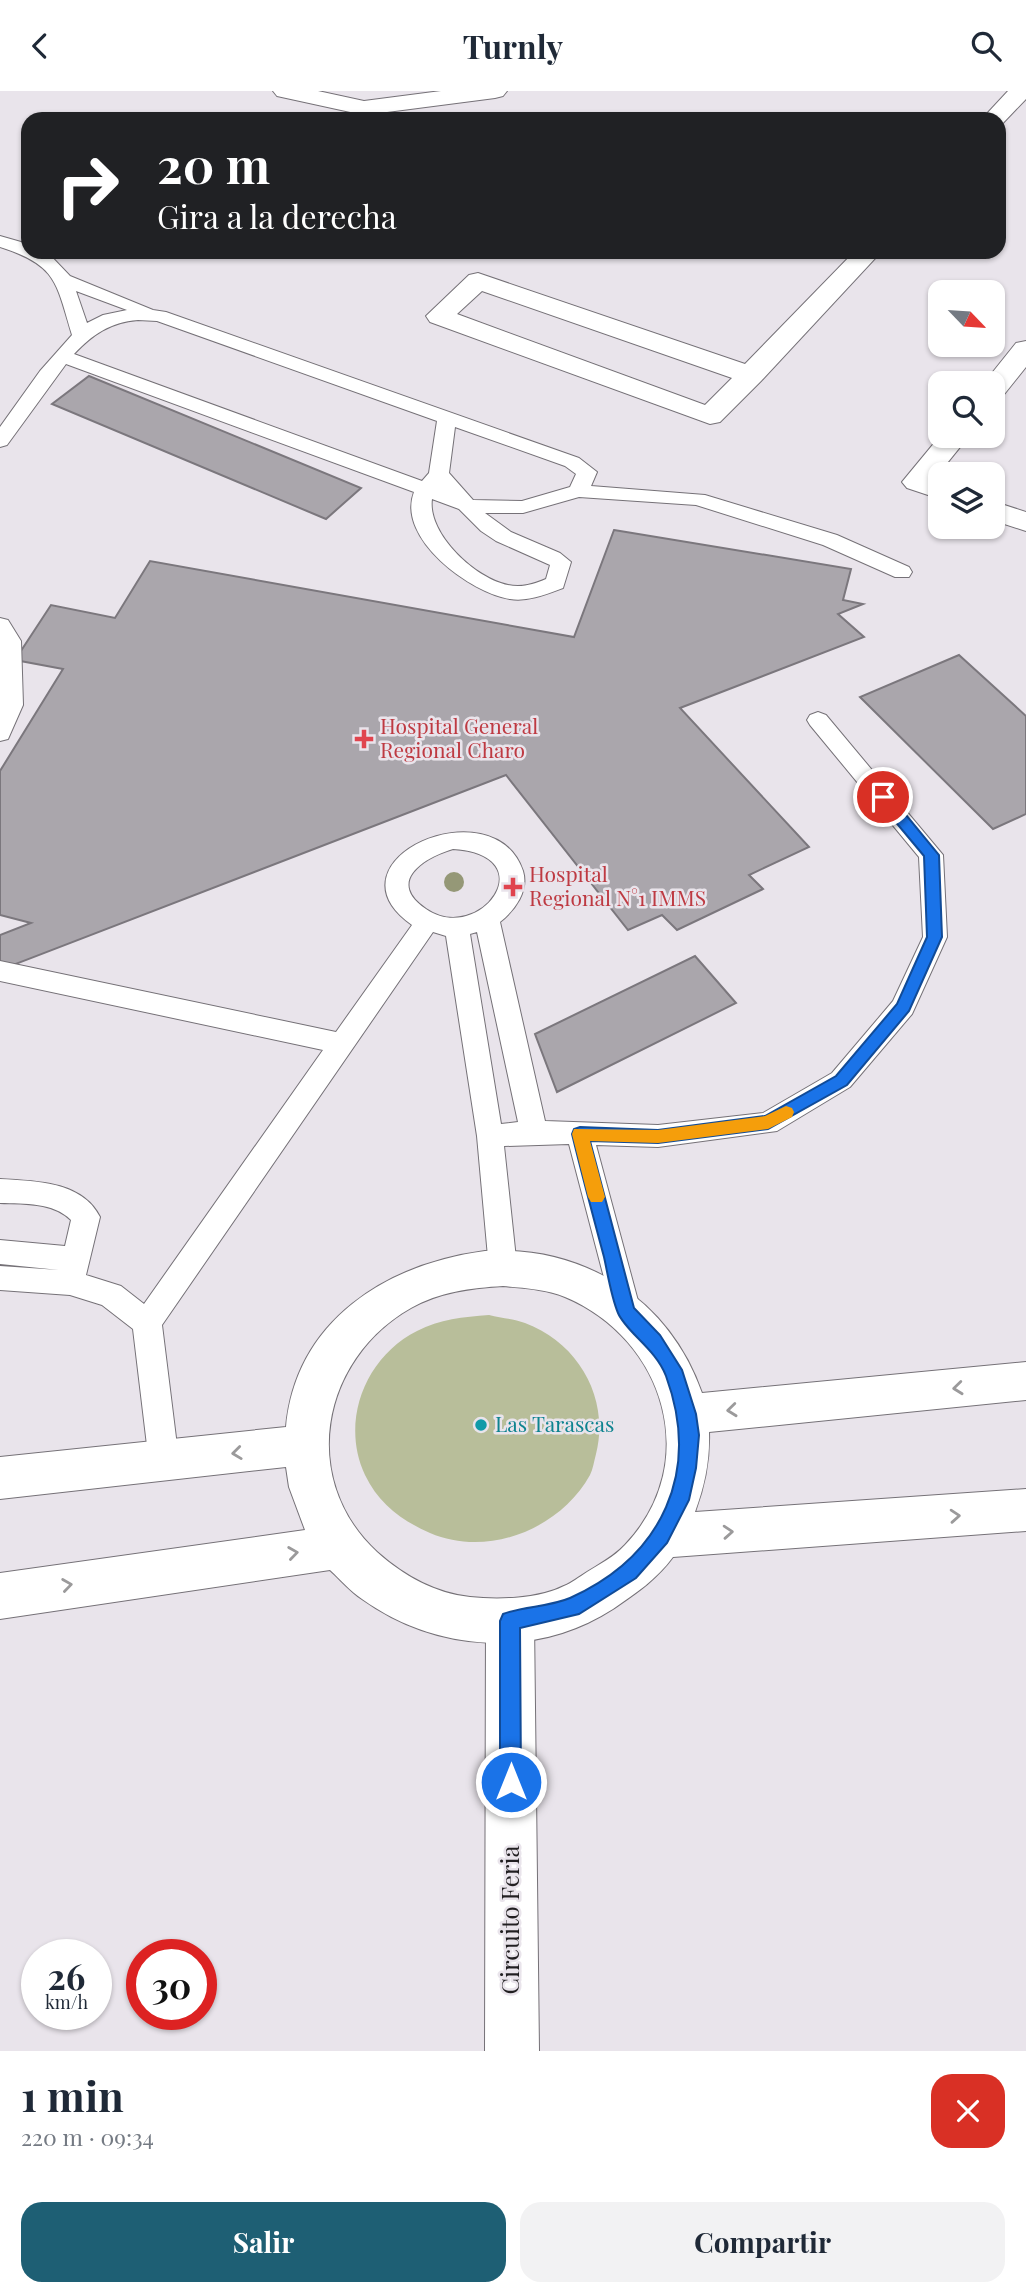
<!DOCTYPE html>
<html lang="es">
<head>
<meta charset="utf-8">
<style>
	body { margin:0; font-family:"Playfair Display",serif; background:#f2f2f3; color:#1f2937; height:100vh; display:flex; flex-direction:column; font-size:26px; white-space:nowrap }
	* { box-sizing:border-box; margin:0 }
	p { font-size:23px; color:#747a83 }
	.icon { flex:none; width:38px; height:38px; fill:none; stroke:currentColor; stroke-width:2; stroke-linecap:round; stroke-linejoin:round }
	.map { position:relative; height:1960px; overflow:hidden }
	.details { display:flex; flex-direction:column; background:#fff; flex:1 }
	.details>* { flex:none }
	.banner { position:absolute; left:21px; top:21px; width:985px; height:147px; border-radius:21px; box-shadow:0 2px 5px #0004; background:#202124; color:#fff; overflow:hidden }
	.needle { width:46px; rotate:115deg }
	.controls { position:absolute; left:928px; top:189px; display:grid; gap:14px }
	.controls a { display:grid; place-items:center; width:77px; height:77px; border-radius:14px; background:#fff; box-shadow:0 2px 5px #0004; font-size:35px }
	.speed { position:absolute; left:21px; top:1848px; display:flex; gap:14px; font-size:35px; font-weight:700; text-align:center }
	.speed>* { display:grid; place-content:center; width:91px; height:91px; border-radius:50%; background:#fff; box-shadow:0 2px 5px #0004; line-height:1 }
	.speed small { font-size:18px; font-weight:400 }
	.speed .limit { border:10px solid #d22; background:#fff; color:#111 }
	.pin { position:absolute; display:grid; place-items:center; width:60px; height:60px; color:#fff; margin:-30px; border:4px solid #fff; border-radius:50%; box-shadow:0 2px 7px #0007 }
	.me { position:absolute; width:77px; margin:-38px; rotate:0deg; stroke-linejoin:round; filter:drop-shadow(0 0 5px #0008) }
	.turn { display:flex; align-items:center; gap:24px; height:147px; padding:0 21px; font-size:32px }
	.turn .icon { width:91px; height:91px; stroke-width:2.5 }
	.turn b { display:block; font-size:49px; line-height:60px }
	.round { display:grid; place-items:center; flex:none; width:74px; height:74px; border-radius:21px; background:#f2f2f3 }
	.overview { display:flex; align-items:center; justify-content:space-between; height:119px; padding:0 21px }
	h1 { font-size:42px; font-weight:700; line-height:52px }
	.action { display:flex; gap:14px; margin-top:auto; padding:14px 21px }
	.action a { flex:1; height:80px; border-radius:21px; background:#1e5f74; color:#fff; font-size:28px; font-weight:700; line-height:80px; text-align:center }
	.action a+a { background:#f2f2f3; color:#1f2937 }
	header { display:flex; justify-content:space-between; align-items:center; height:91px; padding:0 21px; background:#fff; font-size:32px; font-weight:700 }
	.map>svg:first-child { display:block }
</style>
</head>
<body>
<header><svg class="icon" aria-label="back" viewBox="0 0 24 24"><path d="M15 5l-7 7 7 7"/></svg>Turnly<svg class="icon" aria-label="search" viewBox="0 0 24 24"><circle cx="10" cy="10" r="6"/><path d="M15 15l6 6"/></svg></header>
<div class="map">
<svg width="1026" height="1960" viewBox="0 0 1026 1960">
	<rect width="100%" height="100%" fill="#e9e4eb"/>
	<!-- green -->
	<path fill="#b8be9a" d="M 489,1224 C 501,1227 514,1228 525,1232 C 579,1252 610,1308 596,1363 C 594,1370 593,1378 590,1384 C 560,1438 488,1467 430,1442 C 401,1429 379,1413 365,1384 C 340,1331 365,1266 417,1240 C 440,1228 463,1226 489,1224 Z"/>
	<!-- building -->
	<path fill="#aaa6ac" stroke="#7b777d" stroke-width="2" d="M 89,285 L 361,397 L 326,428 L 52,313 Z
		M 614,439 L 851,478 L 843,509 L 863,513 L 838,523 L 864,546 L 680,617 L 809,756 L 749,784 L 763,798 L 677,839 L 662,824 L 628,839 L 506,684 L 0,879 L 0,844 L 31,832 L 0,824 L 0,680 L 63,578 L 15,569 L 51,514 L 115,527 L 150,470 L 574,546 Z
		M 959,564 L 1026,625 L 1026,723 L 993,738 L 860,606 Z
		M 695,865 L 736,912 L 557,1001 L 535,943 Z"/>
	<g fill="none" stroke-linecap="round" stroke-linejoin="round">
		<!-- service casing -->
		<g stroke="#757177" stroke-width="2">
			<path id="service" d="M 0,145 L 28,153 L 28,161 L 49,163 L 70,185 L 153,219 L 166,221 L 579,367 L 597,381 L 591,395 L 705,404 L 837,444 L 909,476 L 912,481 L 909,486 L 895,486 L 823,454 L 696,414 L 579,406 L 523,422 L 485,422 L 511,441 L 560,462 L 571,471 L 563,497 C 547,503 528,511 510,508 C 471,502 396,448 414,401 L 66,273 L 7,354 L 0,356 L 0,336 L 40,280 L 72,244 C 56,191 57,174 0,156 ZM 76,200 L 127,219 L 103,224 L 87,232 ZM 138,229 L 157,230 L 437,330 L 429,382 L 422,390 L 74,263 C 92,244 110,231 138,229 ZM 455,336 L 565,375 L 576,383 L 570,396 L 522,410 L 473,409 L 449,382 ZM 432,408 L 459,418 L 481,440 L 496,450 L 550,474 L 546,488 C 534,493 522,497 508,494 C 476,488 427,443 432,408 Z
				M 0,527 L 8,529 L 21,550 L 23,614 L 8,648 L 0,650 Z
				M 818,621 L 826,624 L 943,764 L 947,846 L 912,923 L 850,996 L 777,1040 L 658,1056 L 596,1054 L 641,1221 L 637,1230 L 627,1234 L 617,1230 L 613,1221 L 569,1053 L 504,1055 L 517,1177 L 513,1186 L 503,1189 L 493,1186 L 489,1177 L 477,1045 L 446,845 L 433,841 L 162,1234 L 179,1371 L 175,1381 L 164,1385 L 153,1381 L 149,1371 L 133,1238 L 102,1214 L 70,1204 L 0,1199 L 0,1175 L 59,1179 L 0,1173 L 0,1149 L 65,1155 L 71,1129 C 53,1111 25,1113 0,1112 L 0,1088 C 35,1090 82,1090 100,1126 L 86,1184 L 121,1195 L 144,1213 L 323,959 L 0,890 L 0,870 L 336,941 L 412,834 C 320,769 494,694 523,780 C 529,800 515,819 500,831 L 545,1030 L 658,1034 L 763,1022 L 832,982 L 893,910 L 923,846 L 919,766 L 810,634 L 807,629 L 810,624 ZM 453,758 C 546,764 480,855 426,818 C 386,791 423,767 453,758 ZM 477,841 L 518,1031 L 501,1033 L 470,843 Z"/>
		</g>
		<!-- minor casing -->
		<g stroke="#757177" stroke-width="2">
			<path id="minor" d="M 273,0 L 318,0 L 364,10 L 441,0 L 507,0 L 503,5 L 495,7 L 364,24 L 277,5 Z
				M 1008,0 L 1026,0 L 1026,8 L 1002,33 L 999,34 L 999,28 L 982,28 Z
				M 854,161 L 881,161 L 761,290 L 720,331 L 710,333 L 430,231 L 426,225 L 469,184 L 478,182 L 745,273 ZM 482,200 L 732,287 L 705,314 L 457,223 Z
				M 1026,250 L 1026,276 L 1002,306 L 992,308 L 992,292 L 984,292 L 1016,252 Z
				M 940,345 L 969,345 L 935,387 L 940,389 L 940,408 L 907,397 L 902,391 Z
				M 992,410 L 1026,421 L 1026,440 L 992,429 Z
				M 510,1507 L 527,1514 L 534,1530 L 539,1960 L 485,1960 L 486,1530 L 493,1514 Z"/>
		</g>
		<!-- tertiary casing -->
		<g stroke="#757177" stroke-width="2">
			<path id="tertiary" d="M 485,1160 C 584,1154 669,1208 702,1302 L 1026,1271 L 1026,1309 L 709,1341 C 710,1369 705,1394 695,1421 L 1026,1398 L 1026,1440 L 673,1466 C 656,1489 636,1502 613,1518 C 536,1568 436,1561 362,1508 C 350,1500 341,1489 330,1479 L 0,1528 L 0,1482 L 305,1439 L 289,1396 L 286,1376 L 0,1408 L 0,1366 L 286,1336 C 296,1229 387,1173 485,1160 ZM 503,1195 C 523,1197 546,1198 565,1206 C 665,1248 703,1372 625,1454 C 614,1466 600,1473 587,1481 C 579,1486 572,1492 564,1495 C 539,1508 498,1509 470,1506 C 434,1502 404,1485 377,1461 C 298,1388 321,1268 411,1217 C 439,1201 471,1197 503,1195 Z"/>
		</g>
		<!-- service -->
		<use href="#service" fill="#fff" fill-rule="evenodd"/>
		<!-- minor -->
		<use href="#minor" fill="#fff" fill-rule="evenodd"/>
		<!-- tertiary -->
		<use href="#tertiary" fill="#fff" fill-rule="evenodd"/>
	</g>
	<!-- trees -->
	<circle fill="#959877" cx="454" cy="791" r="10"/>
	<!-- one-way arrows -->
	<defs><path id="oneway-chevron" d="M-2-3.5L2.5 0L-2 3.5" fill="none" stroke-width="1.6" stroke-linecap="round" stroke-linejoin="round" transform="scale(1.75)"/></defs>
	<g stroke="#9b9a9b">
		<use href="#oneway-chevron" transform="translate(958 1297) rotate(174)"/>
		<use href="#oneway-chevron" transform="translate(732 1319) rotate(174)"/>
		<use href="#oneway-chevron" transform="translate(237 1362) rotate(173)"/>
		<use href="#oneway-chevron" transform="translate(955 1425) rotate(-4)"/>
		<use href="#oneway-chevron" transform="translate(728 1441) rotate(-4)"/>
		<use href="#oneway-chevron" transform="translate(293 1462) rotate(-8)"/>
		<use href="#oneway-chevron" transform="translate(67 1494) rotate(-8)"/>
	</g>
	<!-- route -->
	<path fill="#1a73e8" stroke="#114b97" stroke-width="2" d="M 883,701 L 888,702 L 939,764 L 942,846 L 909,920 L 847,994 L 768,1038 L 658,1052 L 590,1050 L 634,1217 L 660,1244 L 682,1279 L 696,1323 L 699,1344 L 696,1377 L 689,1409 L 667,1452 L 636,1487 L 579,1523 L 520,1537 L 521,1691 L 518,1698 L 511,1701 L 503,1698 L 500,1691 L 500,1530 L 503,1523 C 524,1515 549,1516 570,1507 C 663,1465 701,1381 666,1285 C 656,1258 626,1241 618,1222 C 611,1205 608,1184 604,1166 C 593,1125 582,1084 572,1043 L 574,1038 L 580,1036 L 658,1039 L 765,1025 L 836,985 L 897,913 L 927,846 L 924,765 L 878,710 L 878,702 Z"/>
	<!-- slow -->
	<path fill="#f59e0b" d="M 786,1015 L 792,1017 L 794,1021 L 792,1026 L 768,1038 L 658,1052 L 590,1050 L 605,1106 L 602,1111 L 591,1111 L 588,1106 L 572,1043 L 574,1038 L 658,1039 L 765,1025 Z"/>
	<!-- markers -->
	<g fill="#e0444e" stroke="#e9e4eb" stroke-width="2.5">
		<path d="M360.5 637.5h7v7h7v7h-7v7h-7v-7h-7v-7h7z"/>
		<path d="M509.5 785.5h7v7h7v7h-7v7h-7v-7h-7v-7h7z"/>
	</g>
	<circle fill="#0f9aa8" stroke="#e9e4eb" stroke-width="2.5" cx="481" cy="1334" r="7"/>
	<g text-anchor="middle" stroke-width="5" stroke-linejoin="round" paint-order="stroke">
		<!-- health labels -->
		<g font-size="21" fill="#be3a42" stroke="#e9e4eb" text-anchor="start">
			<text x="380" y="643">Hospital General<tspan x="380" dy="24">Regional Charo</tspan></text>
			<text x="529" y="791">Hospital<tspan x="529" dy="24">Regional N°1 IMMS</tspan></text>
		</g>
		<!-- culture labels -->
		<g font-size="21" fill="#0d838f" stroke="#e9e4eb" text-anchor="start">
			<text x="495" y="1341">Las Tarascas</text>
		</g>
		<!-- near-street labels -->
		<g font-size="24" fill="#211f21" stroke="#e9e4eb">
			<text transform="translate(511 1829) rotate(-90)" y="8">Circuito Feria</text>
		</g>
	</g>
</svg>
<div class="controls">
<a><svg class="needle" viewBox="-14 -14 28 28"><path d="M0-13l5 13h-10z" fill="#e53935"/><path d="M0 13l5-13h-10z" fill="#747a83"/></svg></a>
<a><svg class="icon" aria-label="search" viewBox="0 0 24 24"><circle cx="10" cy="10" r="6"/><path d="M15 15l6 6"/></svg></a>
<a><svg class="icon" aria-label="layers" viewBox="0 0 24 24"><path d="M12 4l9 5-9 5-9-5zM3 14l9 5 9-5"/></svg></a>
</div>
<div class="speed"><div>26<small>km/h</small></div><div class="limit">30</div></div>
<div class="pin" style="left:883px;top:706px;background:#d93025"><svg class="icon" aria-label="arrive" viewBox="0 0 24 24"><path d="M6 21V4h12l-3 4 3 4H6"/></svg></div>
<svg class="me" style="left:511px;top:1691px" viewBox="-20 -20 40 40"><circle r="17" fill="#1a73e8" stroke="#fff" stroke-width="3"/><path d="M0-11L8 9 0 5-8 9z" fill="#fff"/></svg>
<div class="banner">
<div class="turn"><svg class="icon" aria-label="right" viewBox="0 0 24 24"><path d="M7 20v-9h11M14 6l5 5-5 5"/></svg><div><b>20 m</b>Gira a la derecha</div></div>
</div>
</div>
<section class="details">
<div class="overview"><div><h1>1 min</h1><p>220 m · 09:34</p></div><a class="round" style="background:#d93025;color:#fff"><svg class="icon" aria-label="close" viewBox="0 0 24 24"><path d="M6 6l12 12M18 6L6 18"/></svg></a></div>
<div class="action"><a>Salir</a><a>Compartir</a></div>
</section>
</body>
</html>
